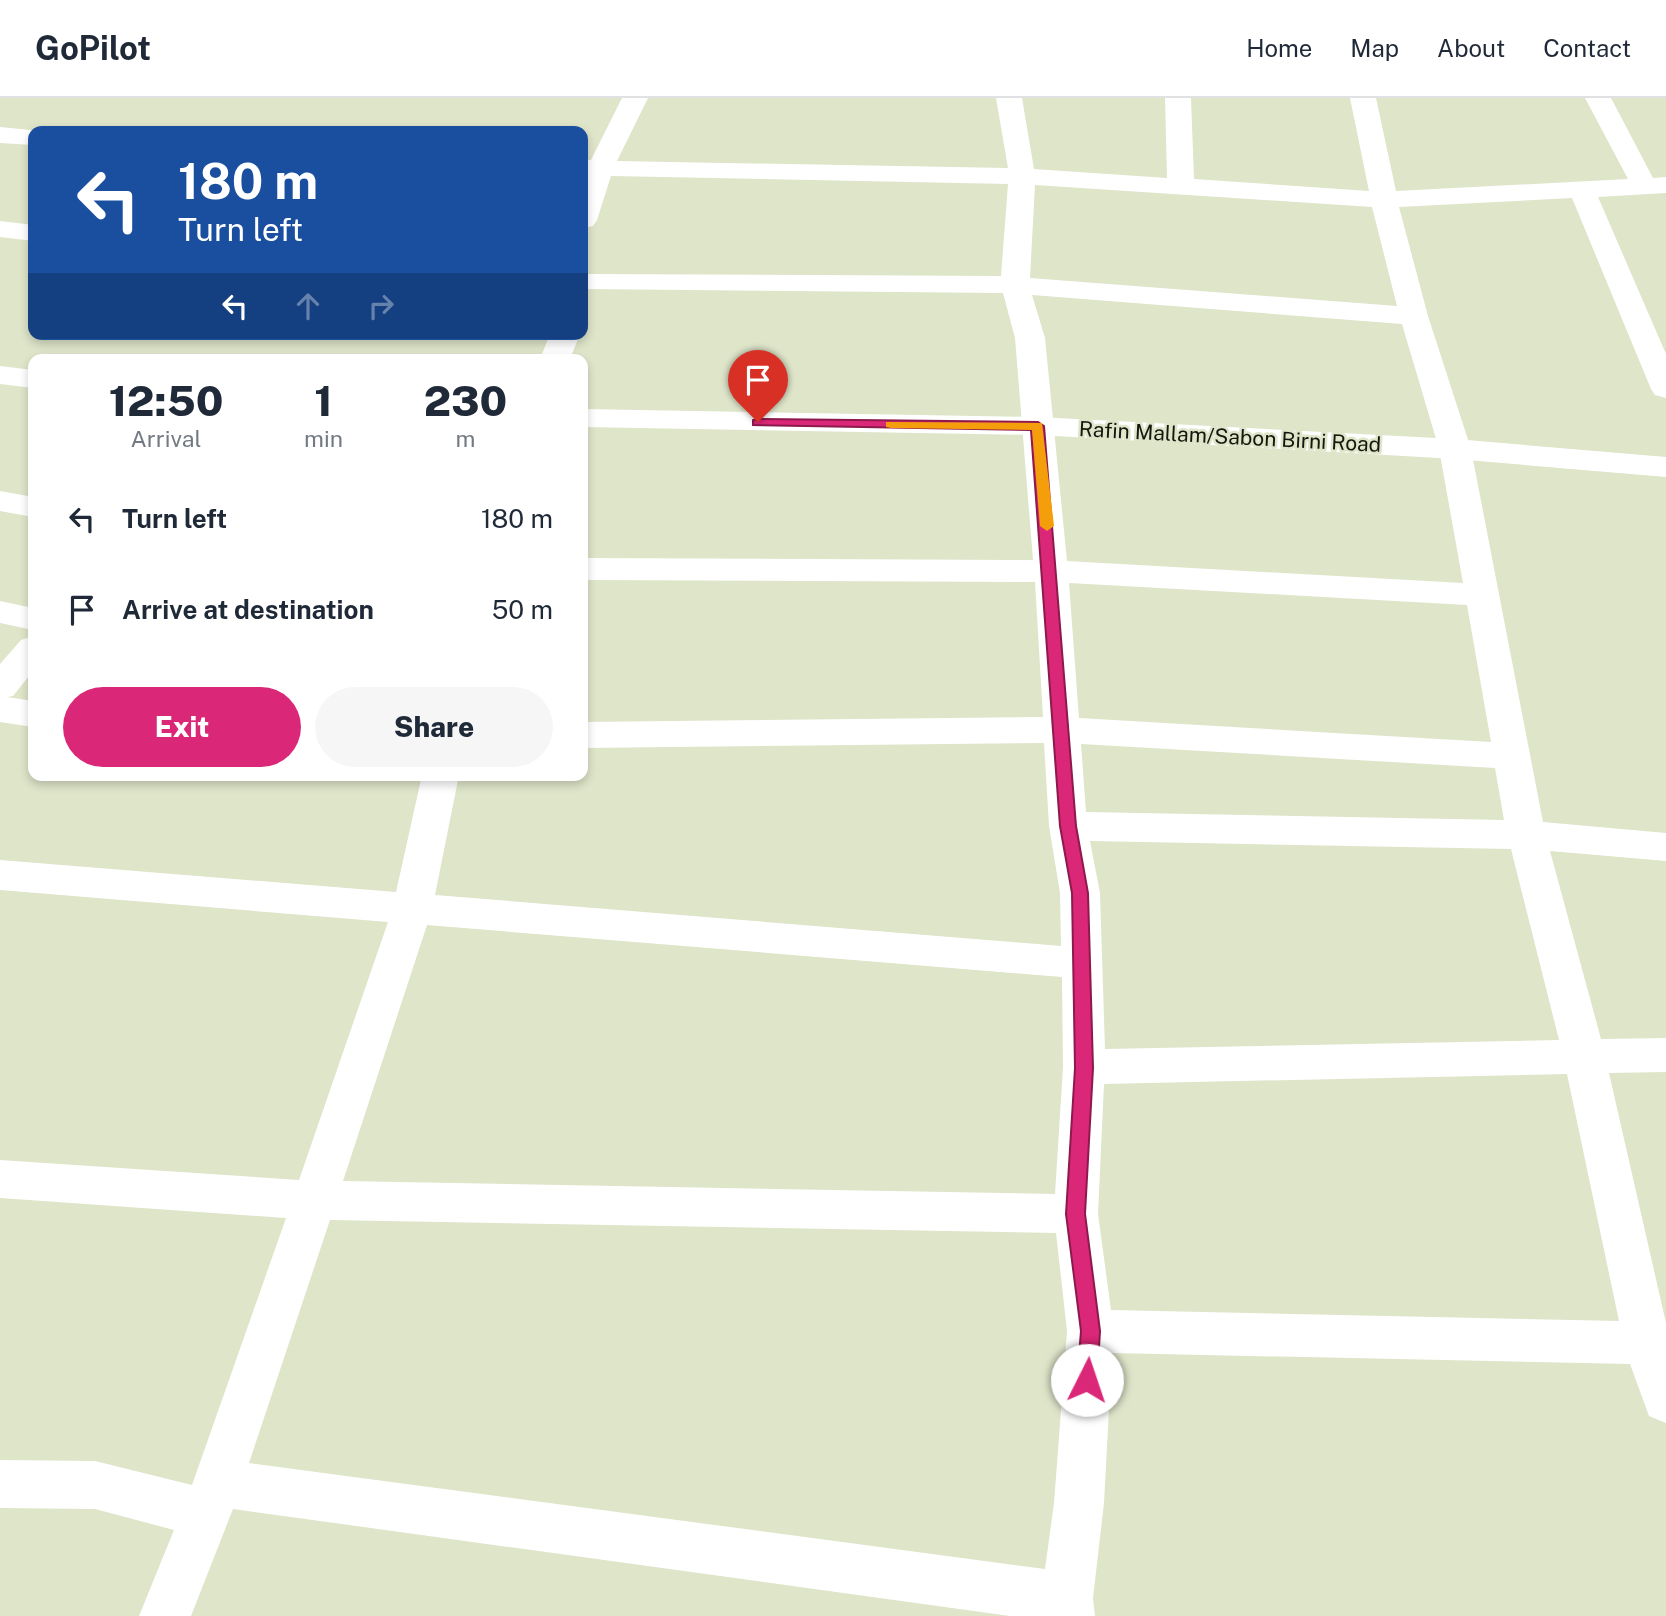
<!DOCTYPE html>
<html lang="en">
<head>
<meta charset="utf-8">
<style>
	body { margin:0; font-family:"Public Sans",sans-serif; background:#f6f6f7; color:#1f2937; height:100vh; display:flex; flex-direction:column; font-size:26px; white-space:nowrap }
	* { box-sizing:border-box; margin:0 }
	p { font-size:23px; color:#747a83 }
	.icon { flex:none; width:38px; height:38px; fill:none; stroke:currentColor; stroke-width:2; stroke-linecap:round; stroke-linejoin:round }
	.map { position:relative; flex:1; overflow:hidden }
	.drawer { position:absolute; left:28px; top:256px; width:560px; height:427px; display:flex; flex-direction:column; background:#fff; border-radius:14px; box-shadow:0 4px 10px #0003 }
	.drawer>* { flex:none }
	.guide { position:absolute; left:28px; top:28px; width:560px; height:214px; border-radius:14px; box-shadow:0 4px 10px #0003; background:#1a4fa0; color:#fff; overflow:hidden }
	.pin { position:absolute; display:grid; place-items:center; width:60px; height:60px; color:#fff; margin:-72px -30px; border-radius:50% 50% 50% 0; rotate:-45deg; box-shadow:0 0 7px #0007 }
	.pin .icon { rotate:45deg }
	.me { position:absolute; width:77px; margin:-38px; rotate:4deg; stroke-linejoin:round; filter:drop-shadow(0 0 5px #0008) }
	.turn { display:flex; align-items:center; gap:24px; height:147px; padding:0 35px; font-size:32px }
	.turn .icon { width:91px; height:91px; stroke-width:2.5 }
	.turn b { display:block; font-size:49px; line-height:60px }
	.lanes { display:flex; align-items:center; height:66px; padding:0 35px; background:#0003; justify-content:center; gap:35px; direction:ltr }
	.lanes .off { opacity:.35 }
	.eta { display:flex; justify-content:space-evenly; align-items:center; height:119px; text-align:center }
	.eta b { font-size:42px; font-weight:800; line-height:49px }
	.action { display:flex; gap:14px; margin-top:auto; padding:14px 35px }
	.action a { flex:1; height:80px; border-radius:42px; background:#db2777; color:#fff; font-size:28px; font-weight:800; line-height:80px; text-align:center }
	.action a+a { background:#f6f6f7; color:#1f2937 }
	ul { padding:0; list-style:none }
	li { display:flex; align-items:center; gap:21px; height:91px; padding:0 35px }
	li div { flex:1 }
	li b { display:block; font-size:26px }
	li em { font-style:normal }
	header { display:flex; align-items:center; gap:42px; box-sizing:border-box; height:98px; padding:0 35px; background:#fff; border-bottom:2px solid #e0e1e3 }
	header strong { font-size:33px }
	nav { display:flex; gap:38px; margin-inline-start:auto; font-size:24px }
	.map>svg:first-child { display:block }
</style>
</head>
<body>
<header>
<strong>GoPilot</strong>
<nav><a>Home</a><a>Map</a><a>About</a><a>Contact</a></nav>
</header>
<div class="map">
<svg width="1666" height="1518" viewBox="0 0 1666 1518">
	<rect width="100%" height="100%" fill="#dee5c9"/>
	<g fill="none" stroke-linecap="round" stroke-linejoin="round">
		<!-- minor -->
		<path fill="#fff" fill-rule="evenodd" d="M 622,0 L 648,0 L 617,63 L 1008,70 L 996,0 L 1022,0 L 1034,71 L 1167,80 L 1165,0 L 1191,0 L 1194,81 L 1369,93 L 1350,0 L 1376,0 L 1396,93 L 1628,81 L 1585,0 L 1611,0 L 1653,80 L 1666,79 L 1666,95 L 1598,99 L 1666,256 L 1666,300 L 1655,297 L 1651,291 L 1572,100 L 1399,109 L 1428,218 L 1471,351 L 1543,724 L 1666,735 L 1666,763 L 1550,753 L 1601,941 L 1666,940 L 1666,974 L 1609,975 L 1666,1225 L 1666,1325 L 1649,1318 L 1630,1266 L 1112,1255 L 1104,1405 L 1093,1500 L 1095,1518 L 1010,1518 L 233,1411 L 191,1518 L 139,1518 L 174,1432 L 95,1411 L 0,1410 L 0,1362 L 95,1363 L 192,1387 L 286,1120 L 0,1100 L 0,1062 L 299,1082 L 388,824 L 0,792 L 0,762 L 396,794 L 422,677 L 459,677 L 435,797 L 1061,848 L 1060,795 L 1049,728 L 1044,645 L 583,650 L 583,624 L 1043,619 L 1035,484 L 583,482 L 583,460 L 1033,462 L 1015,240 L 1003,195 L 583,191 L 583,177 L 589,176 L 1001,178 L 1008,86 L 611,78 L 597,122 L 593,128 L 583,130 L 583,62 L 591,62 ZM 1035,87 L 1372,109 L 1397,208 L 1030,180 ZM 1032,197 L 1402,226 L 1439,351 L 1463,485 L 1067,463 L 1045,240 ZM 1069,485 L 1467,507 L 1491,644 L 1079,620 ZM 1081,646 L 1495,670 L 1504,722 L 1086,714 ZM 1090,743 L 1511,751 L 1559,942 L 1105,951 L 1100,795 ZM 427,827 L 1062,879 L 1063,969 L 1055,1096 L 343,1083 ZM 1567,976 L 1619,1223 L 1111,1212 L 1098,1116 L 1104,986 ZM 330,1122 L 1056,1135 L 1067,1233 L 1054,1405 L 1045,1471 L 249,1365 Z
			M 0,29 L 41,33 L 33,33 L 33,47 L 0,45 Z
			M 0,123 L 33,127 L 33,143 L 0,139 Z
			M 550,236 L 580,236 L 570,261 L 540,261 Z
			M 0,393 L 33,399 L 33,419 L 0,413 Z
			M 0,503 L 33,510 L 33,532 L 0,525 Z
			M 33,538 L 33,573 L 13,598 L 7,599 L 33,603 L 33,629 L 0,624 L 0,566 L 21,542 Z"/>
		<!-- tertiary -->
		<path fill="#fff" fill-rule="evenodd" d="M 0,268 L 33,272 L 33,290 L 0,286 Z
			M 583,311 L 1038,319 L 1455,341 L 1666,359 L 1666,379 L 1455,361 L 1038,337 L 583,329 Z"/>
	</g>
	<!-- route -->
	<path fill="#db2777" stroke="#8e194d" stroke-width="2" d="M 758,321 L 1038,324 L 1044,328 L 1076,728 L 1088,795 L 1093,970 L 1085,1116 L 1100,1233 L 1097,1282 L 1094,1288 L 1087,1291 L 1080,1288 L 1077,1282 L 1081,1233 L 1066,1116 L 1075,970 L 1072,795 L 1060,728 L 1031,332 L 753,327 L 753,322 Z"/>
	<!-- slow -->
	<path fill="#f59e0b" d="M 886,324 L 1042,325 L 1054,428 L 1047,433 L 1040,428 L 1032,332 L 891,330 L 886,329 Z"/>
	<g text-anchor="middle" stroke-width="5" stroke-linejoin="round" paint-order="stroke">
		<!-- street labels -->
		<g font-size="21" fill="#15170e" stroke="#dee5c9">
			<text transform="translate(1230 339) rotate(3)" y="7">Rafin Mallam/Sabon Birni Road</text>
		</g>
	</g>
</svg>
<div class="pin" style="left:758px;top:324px;background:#d93025"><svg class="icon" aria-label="arrive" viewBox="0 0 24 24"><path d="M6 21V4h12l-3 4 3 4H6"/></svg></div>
<svg class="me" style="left:1087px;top:1282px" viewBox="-20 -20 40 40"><circle r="19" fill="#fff"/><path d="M0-13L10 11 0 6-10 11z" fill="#db2777"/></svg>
<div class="guide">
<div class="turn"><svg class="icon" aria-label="left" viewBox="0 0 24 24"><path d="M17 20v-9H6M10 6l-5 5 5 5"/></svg><div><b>180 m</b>Turn left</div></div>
<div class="lanes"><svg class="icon" aria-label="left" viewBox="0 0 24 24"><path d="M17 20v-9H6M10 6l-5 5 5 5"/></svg><svg class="icon off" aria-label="ahead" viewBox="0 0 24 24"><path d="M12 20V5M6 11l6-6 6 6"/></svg><svg class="icon off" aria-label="right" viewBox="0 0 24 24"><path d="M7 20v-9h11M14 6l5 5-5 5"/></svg></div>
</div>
<section class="drawer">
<div class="eta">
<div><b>12:50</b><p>Arrival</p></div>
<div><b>1</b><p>min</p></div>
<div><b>230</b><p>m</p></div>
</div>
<ul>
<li><svg class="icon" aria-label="left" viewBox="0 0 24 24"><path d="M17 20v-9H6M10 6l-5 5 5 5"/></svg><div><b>Turn left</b></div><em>180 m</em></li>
<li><svg class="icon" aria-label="arrive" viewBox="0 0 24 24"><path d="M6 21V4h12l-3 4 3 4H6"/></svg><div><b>Arrive at destination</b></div><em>50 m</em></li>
</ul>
<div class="action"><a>Exit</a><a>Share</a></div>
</section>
</div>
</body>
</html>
